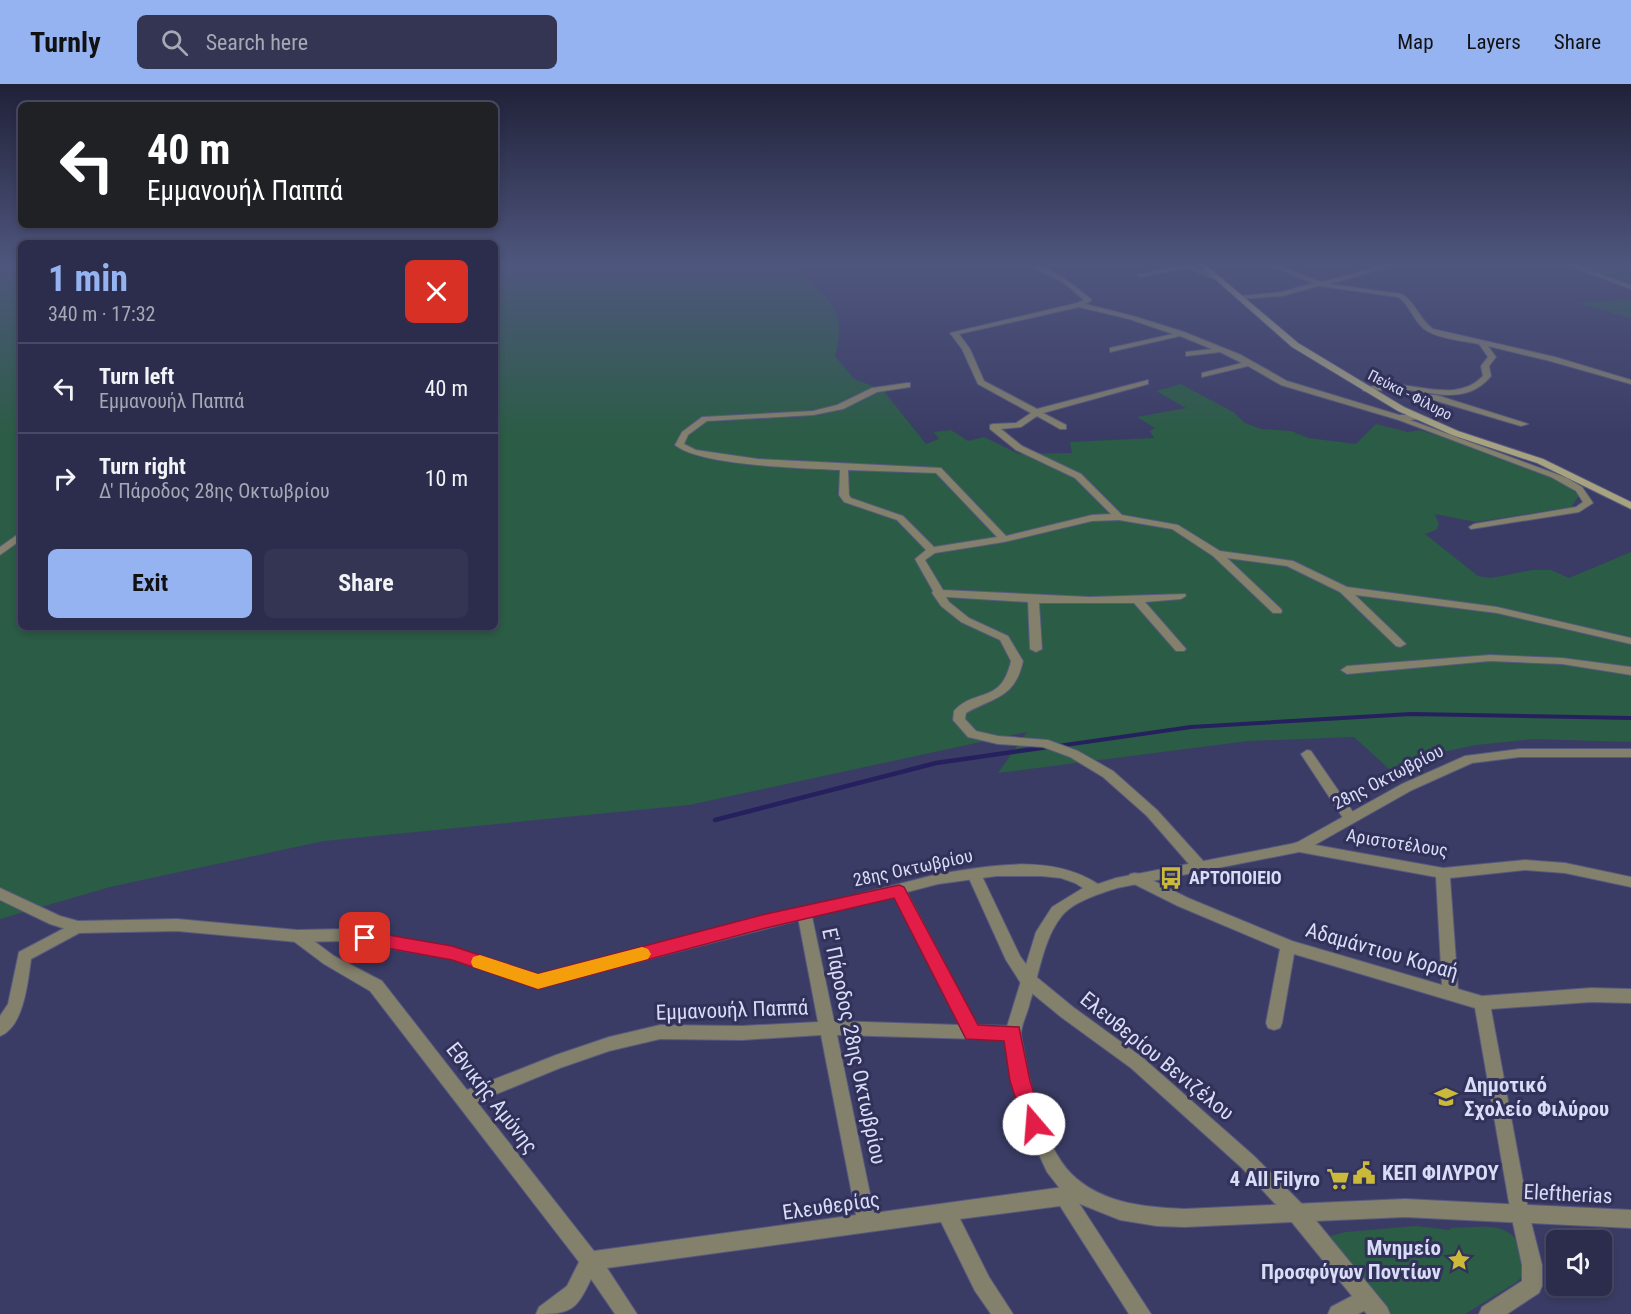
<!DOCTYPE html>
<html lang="en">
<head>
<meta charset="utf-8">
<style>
	body { margin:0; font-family:"Roboto Condensed",sans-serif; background:#343553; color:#f1f3f6; height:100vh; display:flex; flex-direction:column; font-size:22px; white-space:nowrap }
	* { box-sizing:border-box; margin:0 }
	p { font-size:20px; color:#a6a8b5 }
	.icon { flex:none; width:33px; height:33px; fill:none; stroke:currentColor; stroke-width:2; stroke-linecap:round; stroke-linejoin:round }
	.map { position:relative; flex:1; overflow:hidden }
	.sheet { position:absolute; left:18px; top:156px; width:480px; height:390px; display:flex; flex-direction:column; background:#2c2d4c; border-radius:9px; box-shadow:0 3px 9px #0003,0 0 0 2px #484964 }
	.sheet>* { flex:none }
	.hud { position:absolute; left:18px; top:18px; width:480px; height:126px; border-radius:9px; box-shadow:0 3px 9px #0003,0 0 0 2px #484964; background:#202124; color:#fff; overflow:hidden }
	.tools { position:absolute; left:1546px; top:1146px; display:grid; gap:12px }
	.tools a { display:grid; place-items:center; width:66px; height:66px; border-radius:9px; background:#2c2d4c; box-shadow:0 3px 9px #0003,0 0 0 2px #484964; font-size:30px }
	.pin { position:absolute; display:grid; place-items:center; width:51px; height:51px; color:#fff; margin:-26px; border-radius:12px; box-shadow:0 3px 9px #0006 }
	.me { position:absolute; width:66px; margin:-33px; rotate:342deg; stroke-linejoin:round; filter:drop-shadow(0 0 4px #0008) }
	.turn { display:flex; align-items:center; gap:21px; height:126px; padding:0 30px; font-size:27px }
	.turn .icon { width:78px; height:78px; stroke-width:2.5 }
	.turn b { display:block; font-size:42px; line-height:51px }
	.round { display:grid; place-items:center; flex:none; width:63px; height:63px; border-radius:9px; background:#343553 }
	.summary { display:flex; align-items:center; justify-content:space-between; height:102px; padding:0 30px }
	h1 { font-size:36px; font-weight:700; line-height:45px; color:#95b2f1 }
	.primary-button { display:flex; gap:12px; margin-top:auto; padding:12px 30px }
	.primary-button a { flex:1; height:69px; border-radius:9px; background:#95b2f1; color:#111; font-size:24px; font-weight:700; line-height:69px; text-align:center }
	.primary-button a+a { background:#343553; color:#f1f3f6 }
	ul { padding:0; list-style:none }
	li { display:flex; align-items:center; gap:18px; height:90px; padding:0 30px; border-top:2px solid #484964 }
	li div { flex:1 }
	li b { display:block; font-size:22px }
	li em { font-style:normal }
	header { display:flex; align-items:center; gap:36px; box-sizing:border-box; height:84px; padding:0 30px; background:#95b2f1; color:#111 }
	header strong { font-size:28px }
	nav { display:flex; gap:33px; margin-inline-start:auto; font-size:21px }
	.search { width:420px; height:54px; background:#343553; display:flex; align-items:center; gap:15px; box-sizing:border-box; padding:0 21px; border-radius:9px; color:#a6a8b5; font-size:22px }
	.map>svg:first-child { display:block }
</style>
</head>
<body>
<header>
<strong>Turnly</strong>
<div class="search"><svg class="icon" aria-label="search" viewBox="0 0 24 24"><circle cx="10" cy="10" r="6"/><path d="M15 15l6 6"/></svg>Search here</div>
<nav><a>Map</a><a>Layers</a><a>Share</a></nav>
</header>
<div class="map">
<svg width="1631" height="1230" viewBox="0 0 1631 1230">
	<rect width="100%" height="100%" fill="#3b3c65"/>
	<!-- green -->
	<path fill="#2b5c45" d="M 0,181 L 21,181 L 21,543 L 495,543 L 495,181 L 792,181 C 825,213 849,220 835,272 L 854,295 L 883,306 L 926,360 L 939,355 L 934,348 L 951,346 L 968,357 L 984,353 L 1019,370 L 1072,369 L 1070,358 L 1154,354 L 1150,347 L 1155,344 L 1137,333 L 1186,324 L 1156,307 L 1181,300 L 1233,328 L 1245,339 L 1261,345 L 1291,347 L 1308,354 L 1356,360 L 1376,340 L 1408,348 L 1420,346 C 1456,358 1557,384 1579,412 L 1571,423 L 1476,438 L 1435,430 L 1439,441 L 1436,446 L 1425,450 L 1478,492 L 1491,494 L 1532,486 L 1551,486 L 1569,494 L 1631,468 L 1631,658 L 1533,655 L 1476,661 L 1428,671 L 1397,692 L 1354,653 L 1248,657 L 998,689 L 1027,648 L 689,721 L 324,757 L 110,803 L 0,835 Z
		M 1574,181 L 1631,181 L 1631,200 Z
		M 1631,215 L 1631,234 L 1575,219 Z
		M 1416,1142 L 1450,1146 L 1451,1144 C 1493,1142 1524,1136 1524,1190 L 1517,1198 L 1465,1230 L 1389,1230 L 1330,1152 L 1346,1148 Z"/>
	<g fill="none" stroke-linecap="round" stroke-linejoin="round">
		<!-- stream-far1 -->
		<path stroke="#26215e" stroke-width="4" d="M 1058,662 L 1191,643 L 1411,630 L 1631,634"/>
		<!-- stream -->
		<path stroke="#26215e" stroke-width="4.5" d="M 1058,662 L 1061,662
			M 715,736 L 936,679 L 1048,663"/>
		<!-- minor casing -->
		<g stroke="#57597f" stroke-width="2">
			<path id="minor" d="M 1028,181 C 1049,180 1075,202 1091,215 L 1091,217 L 1085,220 L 1133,232 L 1184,248 L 1241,271 L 1287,297 L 1399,331 L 1420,331 L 1420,335 L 1410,336 L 1567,394 L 1582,403 L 1593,419 L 1579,428 L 1471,445 L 1469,443 L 1474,440 L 1576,423 L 1583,418 L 1576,407 L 1551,393 L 1399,336 L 1281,301 L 1248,282 L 1202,293 L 1202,289 L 1242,279 L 1220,268 L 1186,272 L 1186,268 L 1212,265 L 1180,252 L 1110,268 L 1110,264 L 1173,250 L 1129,235 L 1079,223 L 959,250 L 970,265 L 984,297 L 1037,325 L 1148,296 L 1148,300 L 1043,329 L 1066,341 L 1066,345 L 1060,345 L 1037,332 L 1021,343 L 1001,345 L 1022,362 L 1081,390 L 1122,431 L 1178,441 L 1220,467 L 1293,477 L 1347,503 L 1497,523 L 1631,554 L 1631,560 L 1497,529 L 1355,511 L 1404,558 L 1406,560 L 1400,563 L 1396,562 L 1340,508 L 1287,482 L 1227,474 L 1281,525 L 1282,527 L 1281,529 L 1273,529 L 1213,472 L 1172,445 L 1119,436 L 1092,437 L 1004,458 L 935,469 L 925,476 L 943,506 L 1090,513 L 1185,510 L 1186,512 L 1181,515 L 1145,518 L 1186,565 L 1184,567 L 1176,567 L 1134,519 L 1039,519 L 1042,565 L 1036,568 L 1030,565 L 1028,518 L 946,513 L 949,518 L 969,534 L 1008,552 L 1023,577 C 1015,614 995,613 966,629 L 965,635 L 976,647 L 998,652 L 1048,656 L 1078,667 L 1113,687 L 1157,726 L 1205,779 L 1207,783 L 1205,787 L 1200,788 L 1195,787 L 1147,732 L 1103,693 L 1070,673 L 1043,663 L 998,660 L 968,653 L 953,636 L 954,627 C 976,603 1001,621 1011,577 L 1000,556 L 961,538 L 941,522 L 932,509 L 933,507 L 915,475 L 926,466 L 897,436 L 844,418 L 839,411 L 840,386 C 804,384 700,382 675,361 L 682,348 L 702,333 L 813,327 L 837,321 L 872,304 L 907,299 L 910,299 L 910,303 L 877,308 L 843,325 L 813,331 L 707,337 L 688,351 L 684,360 L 696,366 L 758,375 L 941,384 L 1006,452 L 1092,431 L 1111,430 L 1075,394 L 1016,366 L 990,345 L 990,341 L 993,340 L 1016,339 L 1031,329 L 978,300 L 962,265 L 950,249 L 1077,219 L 1084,216 L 1064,199 ZM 848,386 L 936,389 L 997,453 L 934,463 L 903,432 L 851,414 L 849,411 Z
				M 1182,181 L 1190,181 L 1222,195 L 1217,196 L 1186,184 L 1140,193 L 1137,191 Z
				M 1273,181 L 1278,181 L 1321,198 L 1387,181 L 1397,181 L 1329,200 L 1402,210 C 1416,219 1420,236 1433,245 L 1555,273 L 1631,296 L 1631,300 L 1550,277 L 1488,262 L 1496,273 L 1489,282 L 1491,292 C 1465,323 1431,307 1397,305 C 1385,305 1374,308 1363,307 L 1363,303 L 1366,303 C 1377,302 1388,300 1399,301 C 1428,303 1460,316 1483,292 L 1481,282 L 1488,273 L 1479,260 C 1464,257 1431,254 1421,242 C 1412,233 1409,220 1398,213 L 1319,202 L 1282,212 L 1239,215 L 1238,214 L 1241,212 L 1282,208 L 1313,199 L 1273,183 Z
				M 1567,181 L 1575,181 L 1631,201 L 1631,205 Z
				M 1430,311 L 1436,311 L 1528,340 L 1521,342 L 1430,315 Z
				M 1490,571 L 1562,574 L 1631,583 L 1631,591 L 1562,580 L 1490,577 L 1347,590 L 1341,586 L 1347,582 Z
				M 1307,666 L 1311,667 L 1355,731 L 1357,734 L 1355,737 L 1345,737 L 1301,670 Z
				M 1299,758 L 1443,784 L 1525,776 L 1565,779 L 1631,793 L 1631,803 L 1565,789 L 1525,786 L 1450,794 L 1458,905 L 1482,912 L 1591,904 L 1631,905 L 1631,919 L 1591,918 L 1491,925 L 1529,1130 L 1542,1181 L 1542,1202 L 1539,1209 L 1507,1230 L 1479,1230 L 1482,1223 L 1522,1197 L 1522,1181 L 1511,1130 L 1475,924 L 1294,870 L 1282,939 L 1280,944 L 1274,946 L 1268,944 L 1266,939 L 1280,865 L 1178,822 L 1130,798 L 1128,794 L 1130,790 L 1135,789 L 1140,790 L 1188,814 L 1292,857 L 1442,901 L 1436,793 L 1294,767 L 1292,763 L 1294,759 Z
				M 974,785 L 979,786 L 1020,872 L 1034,891 L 1073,923 L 1143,974 L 1254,1072 L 1304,1122 L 1387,1223 L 1390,1230 L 1367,1230 L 1364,1227 L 1358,1230 L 1328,1230 L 1331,1223 L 1352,1212 L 1290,1136 L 1242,1084 L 1131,984 L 1061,933 L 1022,901 L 1006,876 L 967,790 L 969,786 Z
				M 899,801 L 904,803 L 977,941 L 1013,942 L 1019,944 L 1021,949 L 1019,954 L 1013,956 L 837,951 L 874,1129 L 1064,1103 L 1076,1098 L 1083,1101 L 1085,1107 L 1083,1113 L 1077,1116 L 1151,1230 L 1129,1230 L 1060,1122 L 960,1135 L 989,1193 L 1013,1230 L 991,1230 L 975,1207 L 941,1138 L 607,1184 L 637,1230 L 615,1230 L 591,1195 C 576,1227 571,1230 536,1230 L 539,1223 L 567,1202 L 579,1178 L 370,907 L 324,880 L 292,856 L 289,852 L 292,848 L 297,846 L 302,848 L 334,872 L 382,897 L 467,1006 L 556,971 L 609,953 L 660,941 L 742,942 L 818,938 L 797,828 L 799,824 L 804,822 L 809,824 L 811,828 L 834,937 L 960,941 L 892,807 L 894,803 ZM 821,951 L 856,1131 L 594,1167 L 477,1018 L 560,984 L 609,967 L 660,955 L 742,956 Z
				M 78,837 L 83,839 L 86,843 L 83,847 L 31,875 C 28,897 24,943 0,952 L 0,932 L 8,920 L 19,868 Z"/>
		</g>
		<!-- tertiary casing -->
		<g stroke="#57597f" stroke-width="2">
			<path id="tertiary" d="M 21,448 L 21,456 L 0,471 L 0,463 Z
				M 1520,665 L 1631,665 L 1631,673 L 1520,673 L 1472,679 L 1412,706 L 1304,767 L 1117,804 C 1099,810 1072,818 1061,833 C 1043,856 1039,891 1030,918 C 1028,928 1022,939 1021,949 C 1021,954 1023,961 1024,967 C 1030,1005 1046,1070 1077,1095 C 1107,1120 1146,1123 1184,1125 L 1405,1115 L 1631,1126 L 1631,1144 L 1405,1133 L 1184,1143 L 1157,1142 L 1120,1136 L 1080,1120 L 1061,1106 L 1047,1088 L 1025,1040 L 1011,997 L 1005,949 L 1036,848 L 1052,823 L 1083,804 L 1075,799 L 1061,794 L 1041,792 L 997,792 L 938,800 L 538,904 L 451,875 L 346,857 L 297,858 L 177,847 L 78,849 L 50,840 L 0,816 L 0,804 L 60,832 L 78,837 L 177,835 L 297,846 L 346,845 L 451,863 L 538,892 L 938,790 C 990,782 1050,769 1098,800 L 1116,794 L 1296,759 L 1402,700 L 1465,672 Z"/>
		</g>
		<!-- secondary casing -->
		<g stroke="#57597f" stroke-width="2">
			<path id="secondary" d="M 1199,181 L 1206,181 L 1298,259 L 1404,323 L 1458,347 L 1543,375 L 1631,418 L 1631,425 L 1537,379 L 1452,351 L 1398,327 L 1292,263 Z"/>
		</g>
		<!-- minor -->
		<use href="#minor" fill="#83806b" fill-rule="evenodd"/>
		<!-- tertiary -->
		<use href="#tertiary" fill="#83806b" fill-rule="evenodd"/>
		<!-- secondary -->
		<use href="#secondary" fill="#a7a381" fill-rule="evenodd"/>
	</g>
	<!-- sky -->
	<linearGradient id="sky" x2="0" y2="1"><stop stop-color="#202138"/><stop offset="0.51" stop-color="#4f567e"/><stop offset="1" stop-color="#4f567e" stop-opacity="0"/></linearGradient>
	<rect width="1631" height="353" fill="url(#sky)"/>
	<!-- route -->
	<path fill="#e11d48" stroke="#92132f" stroke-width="1.5" d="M 899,801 L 904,803 L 978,941 L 1019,943 L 1030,997 L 1044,1040 L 1041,1046 L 1034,1049 L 1027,1046 L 1024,1040 L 1010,997 L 1004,957 L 966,955 L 894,814 L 766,844 L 538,905 L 452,876 L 365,860 L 359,858 L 356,854 L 359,849 L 365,847 L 452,862 L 538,890 L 766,830 Z"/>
	<!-- slow -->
	<path fill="#f59e0b" d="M 642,863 L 648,865 L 651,870 L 648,875 L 538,905 L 473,883 L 471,878 L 473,873 L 480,871 L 538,890 Z"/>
	<!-- icons -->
	<defs>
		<g id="bus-bare" transform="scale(1.8)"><path d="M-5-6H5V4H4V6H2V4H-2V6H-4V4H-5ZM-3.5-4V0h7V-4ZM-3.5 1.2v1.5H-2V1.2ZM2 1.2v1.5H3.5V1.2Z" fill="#cbba39" stroke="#31315a" stroke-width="2.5" paint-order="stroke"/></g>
		<g id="school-bare" transform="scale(1.8)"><path d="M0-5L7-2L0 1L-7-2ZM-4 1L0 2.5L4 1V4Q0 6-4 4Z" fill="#cbba39" stroke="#31315a" stroke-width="2.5" paint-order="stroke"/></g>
		<g id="civic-bare" transform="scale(1.8)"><path d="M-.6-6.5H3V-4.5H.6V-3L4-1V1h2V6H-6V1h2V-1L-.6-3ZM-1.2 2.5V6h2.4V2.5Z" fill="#cbba39" stroke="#31315a" stroke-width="2.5" paint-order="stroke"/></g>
		<g id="supermarket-bare" transform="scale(1.8)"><path d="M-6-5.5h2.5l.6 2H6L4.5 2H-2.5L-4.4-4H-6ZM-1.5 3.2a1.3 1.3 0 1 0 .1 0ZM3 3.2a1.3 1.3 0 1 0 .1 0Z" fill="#cbba39" stroke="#31315a" stroke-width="2.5" paint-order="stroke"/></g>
		<g id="sight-bare" transform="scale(1.8)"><path d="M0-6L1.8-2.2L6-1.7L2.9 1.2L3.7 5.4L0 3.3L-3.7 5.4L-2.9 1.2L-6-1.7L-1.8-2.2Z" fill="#cbba39" stroke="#31315a" stroke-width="2.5" paint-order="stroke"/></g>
	</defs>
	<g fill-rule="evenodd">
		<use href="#bus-bare" x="1171" y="794"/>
		<use href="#school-bare" x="1446" y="1013"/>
		<use href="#civic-bare" x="1364" y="1089"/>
		<use href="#supermarket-bare" x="1338" y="1095"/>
		<use href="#sight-bare" x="1459" y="1176"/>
	</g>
	<g text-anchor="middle" stroke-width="6" stroke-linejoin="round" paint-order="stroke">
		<!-- far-street labels -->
		<g font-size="15" fill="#d9dcf6" stroke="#31315a">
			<text transform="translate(1410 311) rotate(27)" y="5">Πεύκα - Φίλυρο</text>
		</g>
		<!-- street labels -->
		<g font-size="18" fill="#d9dcf6" stroke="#31315a">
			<text transform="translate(1388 693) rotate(-27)" y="6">28ης Οκτωβρίου</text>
			<text transform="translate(1397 759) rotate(9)" y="6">Αριστοτέλους</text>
			<text transform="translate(913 784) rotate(-12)" y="6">28ης Οκτωβρίου</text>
		</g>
		<!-- poi labels -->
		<g font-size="18" font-weight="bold" fill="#d9dcf6" stroke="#31315a" text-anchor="start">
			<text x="1189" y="800">ΑΡΤΟΠΟΙΕΙΟ</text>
		</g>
		<!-- near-street labels -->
		<g font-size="21" fill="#d9dcf6" stroke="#31315a">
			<text transform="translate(1382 867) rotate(16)" y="7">Αδαμάντιου Κοραή</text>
			<text transform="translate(732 926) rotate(-2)" y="7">Εμμανουήλ Παππά</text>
			<text transform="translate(854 962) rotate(78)" y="7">Ε' Πάροδος 28ης Οκτωβρίου</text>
			<text transform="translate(1157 972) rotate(39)" y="7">Ελευθερίου Βενιζέλου</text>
			<text transform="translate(492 1014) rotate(52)" y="7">Εθνικής Αμύνης</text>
			<text transform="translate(1568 1110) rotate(3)" y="7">Eleftherias</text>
			<text transform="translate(831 1122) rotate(-8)" y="7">Ελευθερίας</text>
		</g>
		<!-- near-poi labels -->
		<g font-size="21" font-weight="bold" fill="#d9dcf6" stroke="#31315a" text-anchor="start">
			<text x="1464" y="1008">Δημοτικό<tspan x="1464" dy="24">Σχολείο Φιλύρου</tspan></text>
			<text x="1382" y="1096">ΚΕΠ ΦΙΛΥΡΟΥ</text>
			<text x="1320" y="1102" text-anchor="end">4 All Filyro</text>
			<text x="1441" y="1171" text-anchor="end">Μνημείο<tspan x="1441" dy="24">Προσφύγων Ποντίων</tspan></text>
		</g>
	</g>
</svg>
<div class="tools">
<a><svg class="icon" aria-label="sound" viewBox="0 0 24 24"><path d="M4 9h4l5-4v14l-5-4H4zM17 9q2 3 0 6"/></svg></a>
</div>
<div class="pin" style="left:365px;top:854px;background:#d93025"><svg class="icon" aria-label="arrive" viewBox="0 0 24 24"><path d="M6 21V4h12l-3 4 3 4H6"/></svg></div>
<svg class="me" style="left:1034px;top:1040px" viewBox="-20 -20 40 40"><circle r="19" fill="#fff"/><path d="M0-13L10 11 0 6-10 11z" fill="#e11d48"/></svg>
<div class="hud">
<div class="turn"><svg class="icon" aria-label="left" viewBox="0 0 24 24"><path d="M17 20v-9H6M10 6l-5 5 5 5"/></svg><div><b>40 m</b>Εμμανουήλ Παππά</div></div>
</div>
<section class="sheet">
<div class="summary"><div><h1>1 min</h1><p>340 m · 17:32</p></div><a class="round" style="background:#d93025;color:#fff"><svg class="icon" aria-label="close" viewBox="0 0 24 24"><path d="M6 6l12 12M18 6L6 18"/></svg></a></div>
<ul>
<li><svg class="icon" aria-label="left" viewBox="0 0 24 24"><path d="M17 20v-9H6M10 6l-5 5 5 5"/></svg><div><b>Turn left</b><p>Εμμανουήλ Παππά</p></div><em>40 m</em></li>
<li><svg class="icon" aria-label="right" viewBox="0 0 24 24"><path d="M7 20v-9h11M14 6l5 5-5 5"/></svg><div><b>Turn right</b><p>Δ' Πάροδος 28ης Οκτωβρίου</p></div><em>10 m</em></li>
</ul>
<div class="primary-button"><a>Exit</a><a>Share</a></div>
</section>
</div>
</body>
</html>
